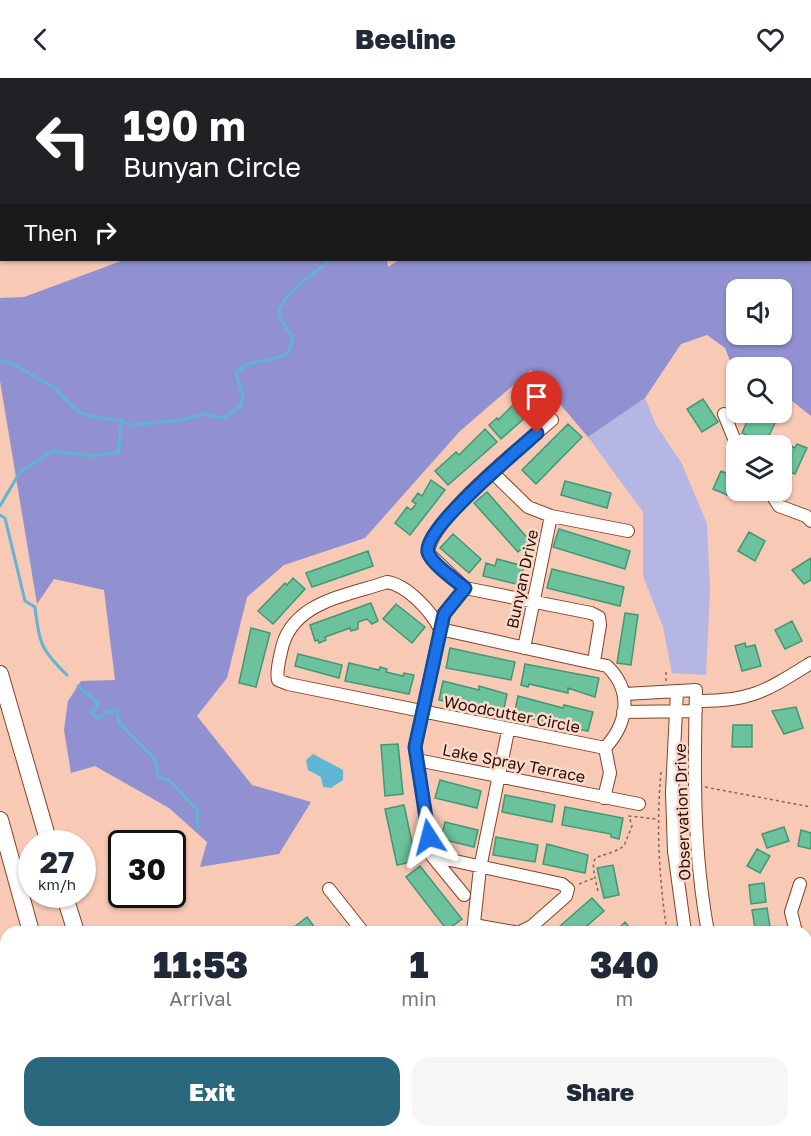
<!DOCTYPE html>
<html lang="en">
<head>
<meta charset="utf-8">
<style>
	body { margin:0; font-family:"Golos Text",sans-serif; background:#f6f6f7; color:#1f2937; height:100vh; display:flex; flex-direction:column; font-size:22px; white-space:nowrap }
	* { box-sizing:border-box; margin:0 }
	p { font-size:20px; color:#747a83 }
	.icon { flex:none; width:33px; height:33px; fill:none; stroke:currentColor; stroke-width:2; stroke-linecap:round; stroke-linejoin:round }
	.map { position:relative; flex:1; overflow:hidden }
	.panel { position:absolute; left:0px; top:848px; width:812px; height:212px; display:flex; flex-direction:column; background:#fff; border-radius:18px 18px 0 0; box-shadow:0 2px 4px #0004 }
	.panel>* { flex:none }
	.top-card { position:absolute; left:0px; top:0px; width:812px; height:183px; box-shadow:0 2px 4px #0004; background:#202124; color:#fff; overflow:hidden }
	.buttons { position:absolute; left:726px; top:201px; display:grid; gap:12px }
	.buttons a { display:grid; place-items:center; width:66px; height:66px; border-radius:12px; background:#fff; box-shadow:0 2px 4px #0004; font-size:30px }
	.speed { position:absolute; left:18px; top:752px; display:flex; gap:12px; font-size:30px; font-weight:700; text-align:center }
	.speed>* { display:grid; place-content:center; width:78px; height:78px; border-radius:50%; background:#fff; box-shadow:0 2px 4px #0004; line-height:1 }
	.speed small { font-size:15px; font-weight:400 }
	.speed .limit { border:3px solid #111; border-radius:9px; background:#fff; color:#111 }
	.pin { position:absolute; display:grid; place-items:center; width:51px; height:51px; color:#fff; margin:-62px -26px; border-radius:50% 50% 50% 0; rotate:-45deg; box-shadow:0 0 6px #0007 }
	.pin .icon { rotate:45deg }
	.me { position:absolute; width:66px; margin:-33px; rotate:351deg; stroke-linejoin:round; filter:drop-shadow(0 0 4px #0008) }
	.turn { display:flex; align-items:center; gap:21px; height:126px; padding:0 24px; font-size:27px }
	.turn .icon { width:78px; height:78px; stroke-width:2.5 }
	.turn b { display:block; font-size:42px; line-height:51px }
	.then { display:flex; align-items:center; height:57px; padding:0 24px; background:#0003; gap:12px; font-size:22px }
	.eta { display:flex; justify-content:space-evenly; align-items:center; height:102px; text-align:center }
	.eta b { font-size:36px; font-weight:800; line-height:42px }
	.primary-button { display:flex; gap:12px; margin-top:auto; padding:12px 24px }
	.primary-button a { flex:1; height:69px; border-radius:18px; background:#29687d; color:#fff; font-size:24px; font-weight:800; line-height:69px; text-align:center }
	.primary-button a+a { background:#f6f6f7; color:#1f2937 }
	header { display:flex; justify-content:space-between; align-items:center; height:78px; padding:0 24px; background:#fff; font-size:27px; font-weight:800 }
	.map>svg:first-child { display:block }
</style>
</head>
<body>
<header><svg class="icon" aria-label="back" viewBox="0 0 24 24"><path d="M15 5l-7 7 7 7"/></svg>Beeline<svg class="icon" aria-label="heart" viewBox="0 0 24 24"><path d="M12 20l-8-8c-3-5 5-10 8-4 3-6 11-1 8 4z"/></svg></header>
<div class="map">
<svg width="811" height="1058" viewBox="0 0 811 1058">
	<rect width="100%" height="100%" fill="#f8c9b5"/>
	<!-- green -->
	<path fill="#b5b6e3" d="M 345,0 L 722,0 L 344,2 Z
		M 645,320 L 656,347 L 682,386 L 707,446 L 710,511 L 706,597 L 672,595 L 663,549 L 643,498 L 643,434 L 588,359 Z"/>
	<!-- forest -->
	<path fill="#9191d1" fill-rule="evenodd" d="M 811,12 L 811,338 L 782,315 L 782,290 L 739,289 L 730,283 L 725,270 L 707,257 L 681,266 L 645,320 L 588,359 L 531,292 L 460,353 L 365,460 L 284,487 L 247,519 L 227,600 L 197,638 L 252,707 L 311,724 L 279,776 L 200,789 L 207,764 L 169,730 L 95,688 L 71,695 L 64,652 L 68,623 L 81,603 L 115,602 L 104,512 L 54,501 L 37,526 L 0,303 L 0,220 L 24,219 L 124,182 L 387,182 L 388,189 L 399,182 L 810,182 ZM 736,212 L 782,212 L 782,256 L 736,256 Z"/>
	<!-- water -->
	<path fill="#5fb5d4" d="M 313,676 L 343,692 L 343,702 L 331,710 L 323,709 L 321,699 L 308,692 L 306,682 Z"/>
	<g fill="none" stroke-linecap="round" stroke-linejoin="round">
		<!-- stream -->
		<path stroke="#5fb5d4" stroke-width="3" d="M 652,0 L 655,2
			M 575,2 L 575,0
			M 810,95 L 811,95
			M 0,282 L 13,286 L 53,309 L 78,334 L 90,338 L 121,343 L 130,347 L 182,342 L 204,336 L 223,340 L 241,328 L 243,319 L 236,295 C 248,281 270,284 287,276 L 293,261 C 290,253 280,245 279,236 C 278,219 318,192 331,182
			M 0,428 L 20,394 L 53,373 L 91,378 L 119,374 L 121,344
			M 0,437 L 5,440 L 25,523 L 35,529 C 39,565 41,572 67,597
			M 78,608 L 98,625 L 92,636 L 98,641 L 107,633 L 117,634 L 120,646 L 154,680 L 159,699 L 169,702 L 197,732 L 198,750"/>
	</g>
	<!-- building -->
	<path fill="#6bc29c" stroke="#409874" stroke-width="1.5" d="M 531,309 L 544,323 L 501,361 L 489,347 L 497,340 L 498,342 Z
		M 703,321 L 718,344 L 702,354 L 687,331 Z
		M 762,337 L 776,343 L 765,366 L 742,355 L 748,341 L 753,344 L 755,339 L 760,341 Z
		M 568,346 L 582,359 L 536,406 L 522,392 Z
		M 485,351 L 497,364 L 448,407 L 435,393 L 456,374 L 459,377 Z
		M 786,365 L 795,370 L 797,366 L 807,370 L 795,396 L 782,390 L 782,375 Z
		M 721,393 L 736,399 L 734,420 L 713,411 Z
		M 431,402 L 445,412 L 410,457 L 395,445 L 407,429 L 411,432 L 416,426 L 412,423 L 418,415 L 422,418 Z
		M 565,403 L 611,415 L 607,430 L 561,417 Z
		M 487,414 L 530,463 L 518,474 L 474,425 Z
		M 559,451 L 630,473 L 625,491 L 553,469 Z
		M 749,454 L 765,463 L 755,483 L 738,473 Z
		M 453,456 L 481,481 L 469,495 L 440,470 Z
		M 368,473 L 373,488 L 312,509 L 306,495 Z
		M 811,480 L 811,502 L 804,506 L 792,492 Z
		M 497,481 L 524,488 L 520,507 L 483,498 L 486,485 L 495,488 Z
		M 552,491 L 624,509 L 620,528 L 547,510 Z
		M 293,500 L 305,511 L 273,546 L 258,533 L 285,505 L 287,507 Z
		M 371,525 L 378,543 L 372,546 L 367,541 L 358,544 L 358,551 L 351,553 L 350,550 L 325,559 L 326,562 L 319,565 L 318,562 L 315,563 L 310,547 Z
		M 396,526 L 425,549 L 412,565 L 383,541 Z
		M 625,535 L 638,537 L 631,587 L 617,585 Z
		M 792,543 L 802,563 L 785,571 L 775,552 Z
		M 251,550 L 270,555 L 256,609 L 239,605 Z
		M 745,565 L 746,569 L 755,567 L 761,588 L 742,593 L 735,568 Z
		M 450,570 L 515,584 L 511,602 L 446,590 Z
		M 298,576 L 342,587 L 339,600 L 295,588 Z
		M 349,585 L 379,592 L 380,589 L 387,591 L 386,594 L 403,598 L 404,595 L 414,597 L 409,616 L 345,603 Z
		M 525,586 L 599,600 L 595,619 L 568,610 L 568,615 L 529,606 L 528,609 L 521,607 Z
		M 443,603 L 479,612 L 479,608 L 507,616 L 503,635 L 439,622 Z
		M 518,618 L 563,630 L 564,627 L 593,634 L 588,653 L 514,637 Z
		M 796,629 L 803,650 L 784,656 L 772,633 Z
		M 733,647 L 752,647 L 752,669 L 732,669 Z
		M 398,666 L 403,716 L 385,718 L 381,667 Z
		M 440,702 L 481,713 L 477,730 L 435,720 Z
		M 505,717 L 555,727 L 552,744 L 502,734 Z
		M 404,727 L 416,783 L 397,787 L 385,731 Z
		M 565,729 L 623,740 L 619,761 L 611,759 L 611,756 L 562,747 Z
		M 445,744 L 478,752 L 474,769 L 441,761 Z
		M 784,749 L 789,763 L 767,770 L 762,756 Z
		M 801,752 L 811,755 L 811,771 L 798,768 Z
		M 496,759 L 538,767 L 535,784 L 493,777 Z
		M 547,766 L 588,777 L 585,795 L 543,786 Z
		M 757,771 L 770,778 L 760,795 L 747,788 Z
		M 613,787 L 619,817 L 604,820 L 597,790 Z
		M 420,788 L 462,841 L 447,852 L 406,799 Z
		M 764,805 L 766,824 L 751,826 L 749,807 Z
		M 592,820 L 604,833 L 580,854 L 565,854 L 560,848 Z
		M 767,830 L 770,848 L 755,850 L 752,832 Z
		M 307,839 L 318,854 L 288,854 Z
		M 625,844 L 633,854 L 615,854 Z
		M 811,982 L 811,1002 L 807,1005 L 806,985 Z
		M 613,1053 L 644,1053 L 638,1058 L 607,1058 Z
		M 672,1053 L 679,1053 L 683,1058 L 666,1058 Z"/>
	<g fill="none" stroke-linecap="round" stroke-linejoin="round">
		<!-- minor casing -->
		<g stroke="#854223" stroke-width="14">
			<path id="minor" d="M 724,336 L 737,368
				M 552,342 C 524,366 430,441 428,475 L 465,510 L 591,535 L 599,539 L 600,547 L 594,583
				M 493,395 L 528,429 L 551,438 L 628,453
				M 769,412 L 779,428 L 806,438 L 811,443
				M 387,504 C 407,507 431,533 440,551 L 607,588 C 633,613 628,645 605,670 L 288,606 L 278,602 C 276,593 279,584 281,574 C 290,524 346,518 387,504 Z
				M 524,570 L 551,438
				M 677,613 L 672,714 L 674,773 L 685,854
				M 625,616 L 696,612 C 694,692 693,774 708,854
				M 696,623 C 750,624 766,613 811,585
				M 623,634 L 696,633
				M 417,682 L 639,726
				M 604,720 L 610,695 L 605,670
				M 432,778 L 562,806 L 568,811 L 566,818 L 532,848 L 520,854
				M 329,811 L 363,854
				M 464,817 L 432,778 L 415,669 L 444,536 L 465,510
				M 474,847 L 514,854
				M 473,854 L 480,790 L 508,653
				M 796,854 L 791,834 L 800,806
				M 806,891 L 811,902
				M 244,1053 L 245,1058
				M 286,1053 L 289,1058
				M 314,1053 L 317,1058
				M 358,1053 L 362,1058
				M 548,1053 L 554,1058
				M 566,1053 L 568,1058
				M 746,1053 L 748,1058
				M 770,1053 L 773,1058
				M 458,1058 L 463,1053
				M 522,1058 L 529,1053
				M 598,1058 L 605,1053"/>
		</g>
		<!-- highway casing -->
		<g stroke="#854223" stroke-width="18">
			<path id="highway" d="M 0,596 L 49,765
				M 0,742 L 31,854
				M 64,816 L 76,854
				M 87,1053 L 88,1058
				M 128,1053 L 129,1058"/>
		</g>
		<!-- path -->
		<path stroke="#8a6656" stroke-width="1.5" stroke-dasharray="3 3" stroke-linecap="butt" d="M 666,603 L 666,594
			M 661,694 C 656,748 659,800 667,854
			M 705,709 L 811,729
			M 579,806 L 594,800
			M 598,813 C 587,767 596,786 624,768 L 632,748 L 629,738 L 656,741
			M 729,1053 L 732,1058"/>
		<!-- minor -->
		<use href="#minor" stroke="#fff" stroke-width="12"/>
		<!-- highway -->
		<use href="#highway" stroke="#fff" stroke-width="16"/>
	</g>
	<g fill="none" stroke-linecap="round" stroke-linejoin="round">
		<!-- route casing -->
		<g stroke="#114b97" stroke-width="15">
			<path id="route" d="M 429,759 L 415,669 L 444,536 L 465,510 C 456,503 430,484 428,474 C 423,451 518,372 537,355"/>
		</g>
		<!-- route -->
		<use href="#route" stroke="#1a73e8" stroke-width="10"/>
	</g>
	<g text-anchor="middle" stroke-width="5" stroke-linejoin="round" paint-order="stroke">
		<!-- street labels -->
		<g font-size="16" fill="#2d1105" stroke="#fadacc">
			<text transform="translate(522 501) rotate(-78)" y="6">Bunyan Drive</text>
			<text transform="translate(512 636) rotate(11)" y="6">Woodcutter Circle</text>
			<text transform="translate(514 685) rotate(11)" y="6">Lake Spray Terrace</text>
			<text transform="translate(682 734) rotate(-92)" y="6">Observation Drive</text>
		</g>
	</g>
</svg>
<div class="buttons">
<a><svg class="icon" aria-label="sound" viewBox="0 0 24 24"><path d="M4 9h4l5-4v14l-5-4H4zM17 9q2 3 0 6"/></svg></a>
<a><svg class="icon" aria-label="search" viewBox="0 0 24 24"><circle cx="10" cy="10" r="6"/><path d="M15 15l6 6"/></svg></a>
<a><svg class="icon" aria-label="layers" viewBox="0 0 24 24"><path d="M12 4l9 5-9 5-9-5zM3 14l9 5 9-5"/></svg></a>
</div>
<div class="speed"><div>27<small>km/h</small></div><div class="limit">30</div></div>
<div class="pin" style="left:537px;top:355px;background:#d93025"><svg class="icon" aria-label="arrive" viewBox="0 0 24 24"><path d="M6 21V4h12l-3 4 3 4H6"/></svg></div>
<svg class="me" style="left:429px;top:759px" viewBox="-20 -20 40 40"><path d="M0-17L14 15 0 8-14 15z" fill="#1a73e8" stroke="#fff" stroke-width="4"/></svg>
<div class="top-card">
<div class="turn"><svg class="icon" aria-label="left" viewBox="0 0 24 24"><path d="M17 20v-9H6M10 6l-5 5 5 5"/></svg><div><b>190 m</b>Bunyan Circle</div></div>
<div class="then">Then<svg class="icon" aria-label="right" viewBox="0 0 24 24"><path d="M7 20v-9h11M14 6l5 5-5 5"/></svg></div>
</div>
<section class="panel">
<div class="eta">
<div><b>11:53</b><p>Arrival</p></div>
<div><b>1</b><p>min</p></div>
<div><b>340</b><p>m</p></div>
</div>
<div class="primary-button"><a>Exit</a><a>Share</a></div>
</section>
</div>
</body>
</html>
